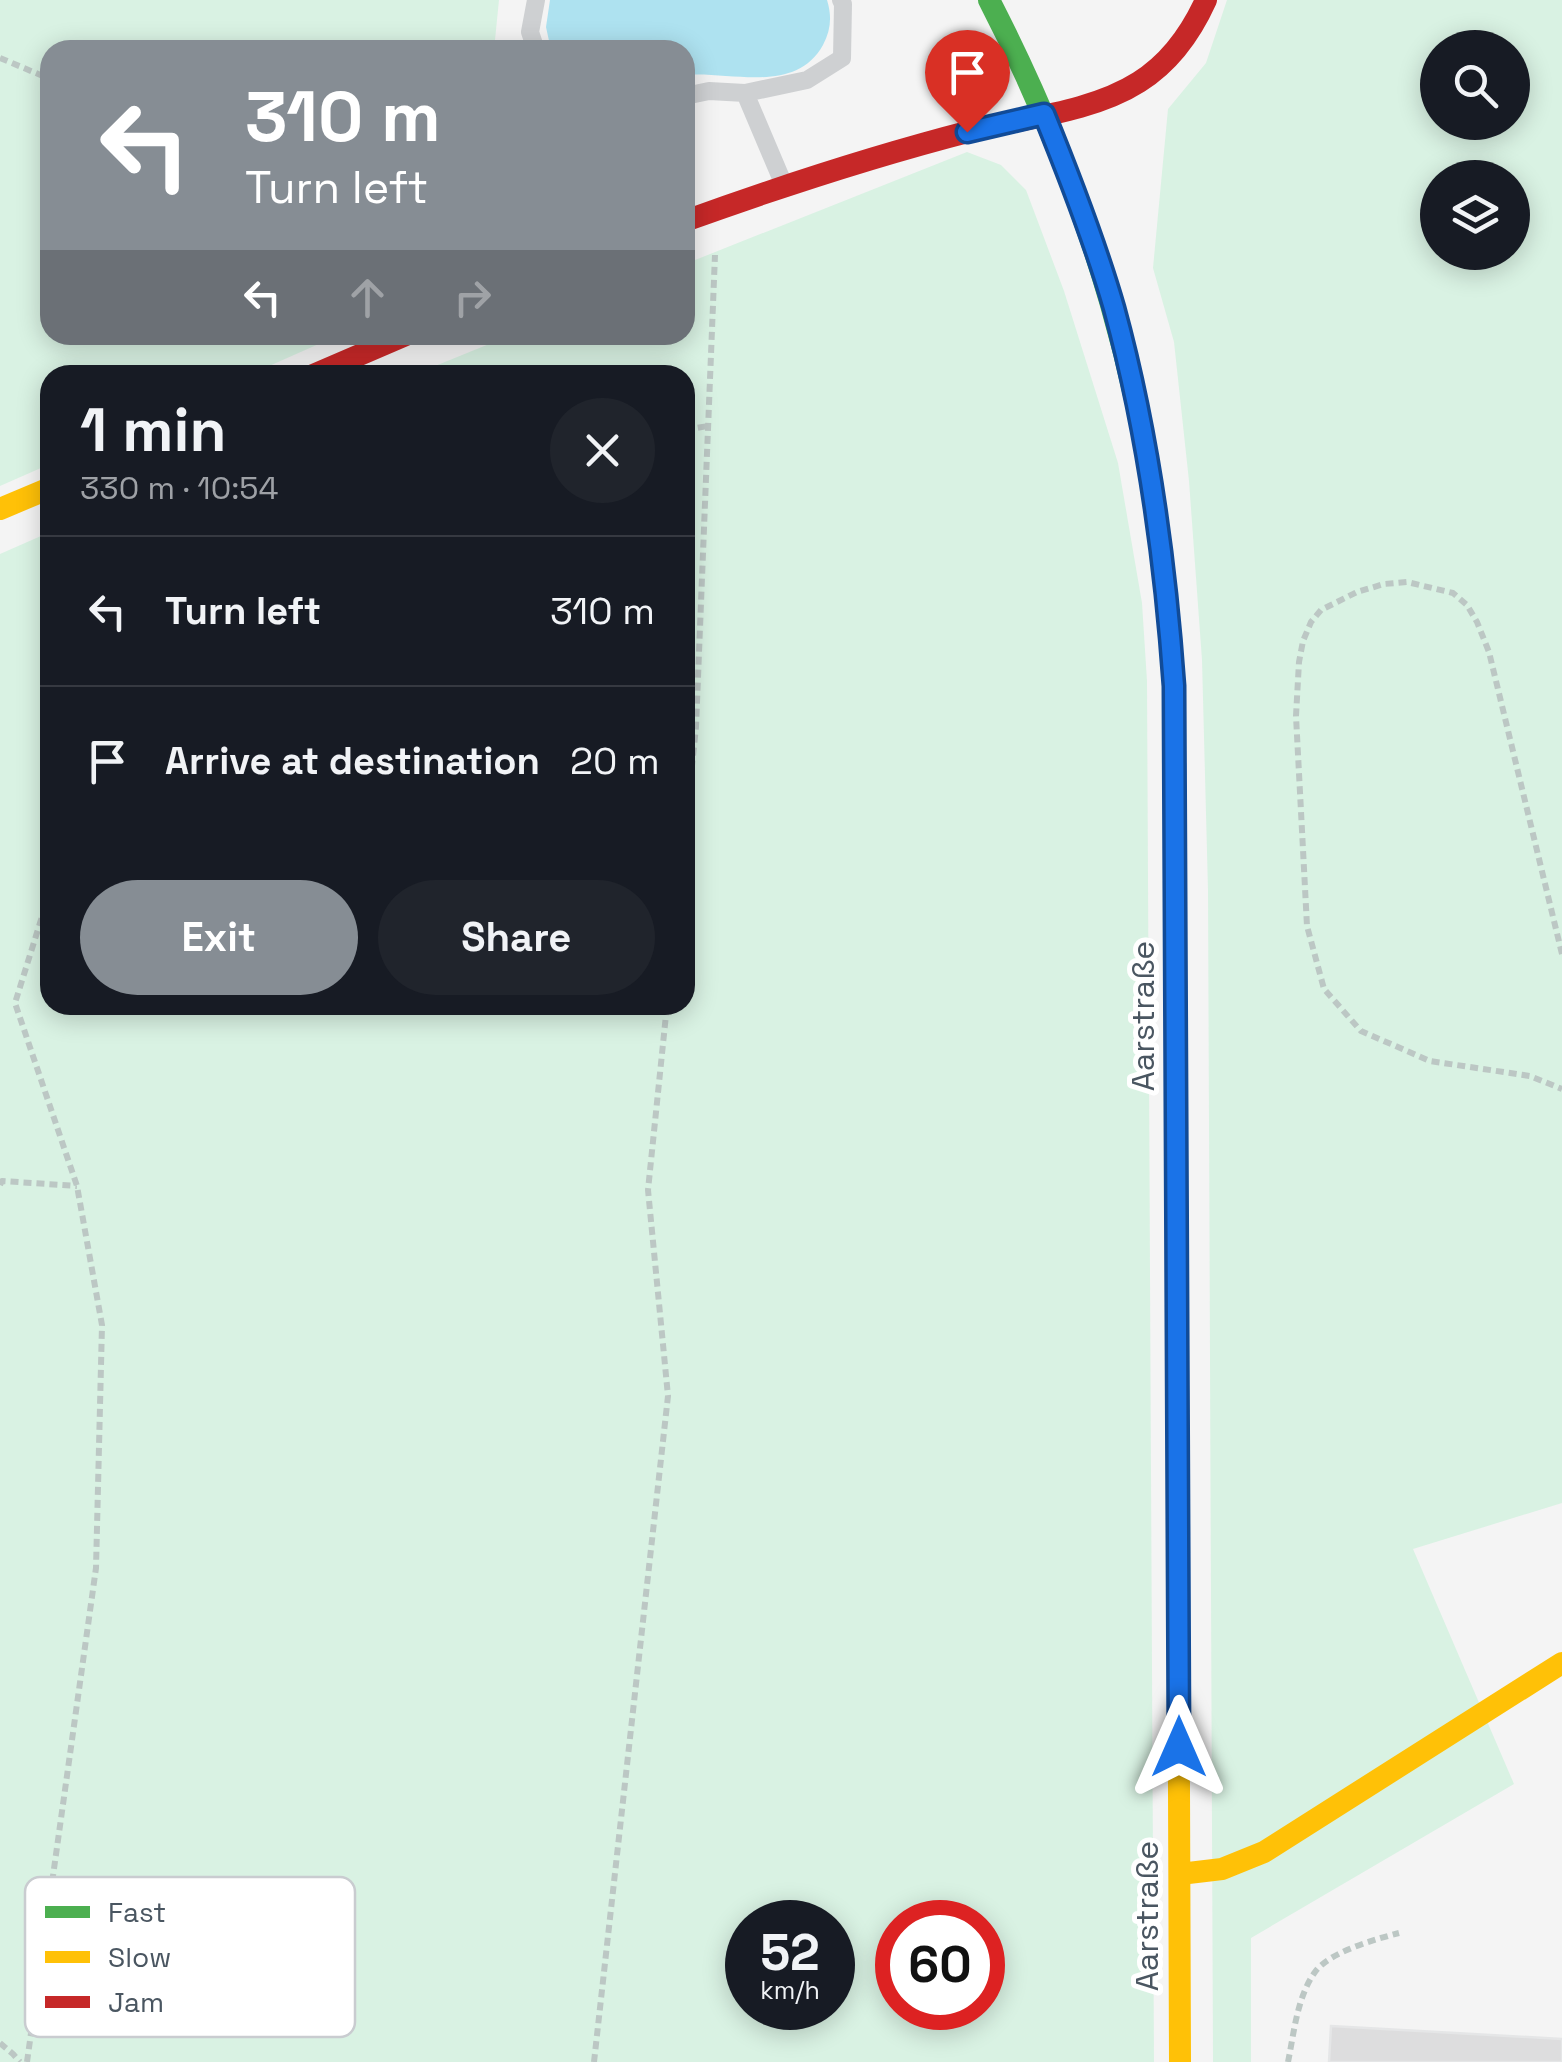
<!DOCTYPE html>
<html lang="en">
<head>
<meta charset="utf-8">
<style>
	body { margin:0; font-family:"Space Grotesk",sans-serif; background:#20242c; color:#f1f3f6; height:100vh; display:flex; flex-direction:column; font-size:38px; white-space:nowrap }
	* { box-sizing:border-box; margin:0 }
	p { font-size:32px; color:#9ea1a6 }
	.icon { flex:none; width:55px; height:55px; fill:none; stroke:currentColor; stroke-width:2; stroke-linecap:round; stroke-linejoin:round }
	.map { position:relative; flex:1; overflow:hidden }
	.side { position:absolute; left:40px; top:365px; width:655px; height:650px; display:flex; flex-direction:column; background:#171b24; border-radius:30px; box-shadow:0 5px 25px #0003 }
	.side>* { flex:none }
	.guide { position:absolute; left:40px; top:40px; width:655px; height:305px; border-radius:30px; box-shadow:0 5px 25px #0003; background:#868d94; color:#fff; overflow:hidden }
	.fabs { position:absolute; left:1420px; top:30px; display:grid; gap:20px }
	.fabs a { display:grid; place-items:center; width:110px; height:110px; border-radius:50%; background:#171b24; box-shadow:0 5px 25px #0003; font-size:50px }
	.speed { position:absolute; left:725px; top:1900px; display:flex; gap:20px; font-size:50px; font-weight:700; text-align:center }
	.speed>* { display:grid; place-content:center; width:130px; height:130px; border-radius:50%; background:#171b24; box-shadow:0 5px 25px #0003; line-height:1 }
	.speed small { font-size:25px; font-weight:400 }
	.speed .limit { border:15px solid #d22; background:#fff; color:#111 }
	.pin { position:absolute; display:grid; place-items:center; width:85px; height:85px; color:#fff; margin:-102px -42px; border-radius:50% 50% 50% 0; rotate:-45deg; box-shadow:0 0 10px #0007 }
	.pin .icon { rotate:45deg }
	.me { position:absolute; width:110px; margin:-55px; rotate:0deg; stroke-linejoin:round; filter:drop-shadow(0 0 8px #0008) }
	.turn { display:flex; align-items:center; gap:35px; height:210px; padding:0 40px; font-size:45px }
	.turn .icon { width:130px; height:130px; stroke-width:2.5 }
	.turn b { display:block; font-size:70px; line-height:85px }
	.lanes { display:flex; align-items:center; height:95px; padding:0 40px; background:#0003; justify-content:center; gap:50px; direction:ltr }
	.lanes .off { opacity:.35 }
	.round { display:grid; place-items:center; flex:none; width:105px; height:105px; border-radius:52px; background:#20242c }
	.headline { display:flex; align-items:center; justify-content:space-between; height:170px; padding:0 40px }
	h1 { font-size:60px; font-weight:800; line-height:75px }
	.button { display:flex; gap:20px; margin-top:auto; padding:20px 40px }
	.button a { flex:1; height:115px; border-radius:60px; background:#868d94; color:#fff; font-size:40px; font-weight:800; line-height:115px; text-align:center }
	.button a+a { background:#20242c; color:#f1f3f6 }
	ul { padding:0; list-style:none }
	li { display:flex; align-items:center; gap:30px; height:150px; padding:0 40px; border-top:2px solid #363941 }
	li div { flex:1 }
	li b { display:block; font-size:38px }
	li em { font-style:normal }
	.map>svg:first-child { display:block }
</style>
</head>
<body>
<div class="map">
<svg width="1562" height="2062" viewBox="0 0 1562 2062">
	<rect width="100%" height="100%" fill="#f4f4f4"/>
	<!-- green -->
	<path fill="#d9f2e3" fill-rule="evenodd" d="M 0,0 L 499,0 L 494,50 L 50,50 L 50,335 L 339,335 L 249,375 L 50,375 L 50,464 L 0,486 Z
		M 1227,0 L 1562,0 L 1562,1503 L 1413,1549 L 1514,1784 L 1251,1938 L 1251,2062 L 1213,2062 L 1208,890 L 1202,660 L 1189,481 L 1174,342 L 1153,268 L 1168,109 L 1206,63 ZM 1438,48 L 1512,48 L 1512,122 L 1438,122 ZM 1438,178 L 1512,178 L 1512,252 L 1438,252 Z
		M 967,152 L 1001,165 L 1026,190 L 1064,291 L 1118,463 L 1142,603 L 1147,681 L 1154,2062 L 0,2062 L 0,554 L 50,532 L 50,1005 L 685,1005 L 685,375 L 413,375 L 511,335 L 685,335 L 685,264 ZM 748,1922 L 832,1922 L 832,2008 L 748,2008 ZM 898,1922 L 982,1922 L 982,2008 L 898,2008 Z"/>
	<!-- water -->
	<path fill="#aee2f0" d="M 550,0 L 827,0 C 832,16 831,30 823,45 C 795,95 731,71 685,75 L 685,50 L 551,50 L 546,27 Z"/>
	<!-- building -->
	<path fill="#ddddde" stroke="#e5e6e7" stroke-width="2.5" d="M 1331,2026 L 1562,2039 L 1562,2062 L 1329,2062 Z"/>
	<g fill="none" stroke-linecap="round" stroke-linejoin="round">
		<!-- path -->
		<path stroke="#bcc7c4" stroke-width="6" stroke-dasharray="8 5" stroke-linecap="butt" d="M 0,58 L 50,79
			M 685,430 L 708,426
			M 685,833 L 696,727 L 715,255
			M 1562,954 L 1489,652 L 1477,622 L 1467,605 L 1453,593 L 1407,582 L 1384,584 L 1357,592 L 1321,610 L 1311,622 L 1303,641 L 1299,662 L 1296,716 L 1307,926 L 1324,989 L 1361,1031 L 1430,1061 L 1530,1076 L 1562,1089
			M 0,1185 L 2,1181 L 77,1186
			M 0,2043 L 13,2054 L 20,2062
			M 27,2062 L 96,1568 L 102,1325 L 77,1186 L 15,1003 L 50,891
			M 594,2062 L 668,1396 L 648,1190 L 667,1005
			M 1288,2062 C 1294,2033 1297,1997 1315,1972 C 1329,1952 1376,1939 1399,1933"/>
		<!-- lane -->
		<path stroke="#ced0d2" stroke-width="18" d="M 536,0 L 530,32 L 536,50
			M 745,93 L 784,185
			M 685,96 L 709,91 L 745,93 L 807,80 L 842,58 L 843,4 L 841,0"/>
		<!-- fast -->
		<path stroke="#4caf50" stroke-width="22" d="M 989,0 C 1092,200 1150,400 1169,624
			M 1176,1059 L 1178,1521"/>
		<!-- slow -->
		<path stroke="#ffc107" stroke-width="22" d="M 0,509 L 50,488
			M 1178,1521 L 1180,2062
			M 1180,1874 L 1222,1869 L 1264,1852 L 1562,1663"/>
		<!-- jam -->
		<path stroke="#c62828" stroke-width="22" d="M 685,221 C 779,187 874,156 971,131 C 1024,118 1092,112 1139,82 C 1171,62 1191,33 1206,0
			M 313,375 L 406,335
			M 1169,624 L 1174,686 L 1176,1059"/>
	</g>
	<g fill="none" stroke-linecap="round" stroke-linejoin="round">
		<!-- route casing -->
		<g stroke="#114b97" stroke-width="25">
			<path id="route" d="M 967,132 L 1044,114 C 1070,178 1095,242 1114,308 C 1148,432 1165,558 1174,686 L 1179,1747"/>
		</g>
		<!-- route -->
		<use href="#route" stroke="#1a73e8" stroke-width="18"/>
	</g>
	<g text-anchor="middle" stroke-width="10" stroke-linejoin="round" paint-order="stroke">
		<!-- street labels -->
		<g font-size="32" fill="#4a5661" stroke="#fff">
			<text transform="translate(1143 1016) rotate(-90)" y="11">Aarstraße</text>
			<text transform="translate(1147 1916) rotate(-90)" y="11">Aarstraße</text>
		</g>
	</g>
	<!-- legend -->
	<rect x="25" y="1877" width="330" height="160" rx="15" fill="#fff" stroke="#c9ccd0" stroke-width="2.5"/>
	<rect x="45" y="1906" width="45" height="12" fill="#4caf50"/>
	<rect x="45" y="1951" width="45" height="12" fill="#ffc107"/>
	<rect x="45" y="1996" width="45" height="12" fill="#c62828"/>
	<g font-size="28" fill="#4a5661">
		<text x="108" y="1922">Fast</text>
		<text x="108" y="1967">Slow</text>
		<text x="108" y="2012">Jam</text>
	</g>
</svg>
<div class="fabs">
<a><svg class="icon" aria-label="search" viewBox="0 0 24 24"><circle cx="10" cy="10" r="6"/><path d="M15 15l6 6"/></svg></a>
<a><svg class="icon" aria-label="layers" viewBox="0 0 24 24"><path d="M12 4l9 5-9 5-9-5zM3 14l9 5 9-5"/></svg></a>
</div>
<div class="speed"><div>52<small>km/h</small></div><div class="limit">60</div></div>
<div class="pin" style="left:967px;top:132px;background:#d93025"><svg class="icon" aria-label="arrive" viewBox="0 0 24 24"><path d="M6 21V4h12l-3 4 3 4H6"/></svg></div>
<svg class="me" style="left:1179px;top:1747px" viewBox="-20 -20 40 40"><path d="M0-17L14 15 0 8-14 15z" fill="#1a73e8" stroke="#fff" stroke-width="4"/></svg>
<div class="guide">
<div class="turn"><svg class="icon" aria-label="left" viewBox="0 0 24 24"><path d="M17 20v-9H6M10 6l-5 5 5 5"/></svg><div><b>310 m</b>Turn left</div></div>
<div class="lanes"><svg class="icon" aria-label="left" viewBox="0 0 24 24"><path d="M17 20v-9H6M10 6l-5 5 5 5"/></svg><svg class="icon off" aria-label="ahead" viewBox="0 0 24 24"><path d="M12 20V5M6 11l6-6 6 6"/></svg><svg class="icon off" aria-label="right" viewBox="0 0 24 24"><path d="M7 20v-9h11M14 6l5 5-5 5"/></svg></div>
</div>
<section class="side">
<div class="headline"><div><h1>1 min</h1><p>330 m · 10:54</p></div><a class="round"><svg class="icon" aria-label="close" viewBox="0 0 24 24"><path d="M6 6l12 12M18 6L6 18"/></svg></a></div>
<ul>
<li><svg class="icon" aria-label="left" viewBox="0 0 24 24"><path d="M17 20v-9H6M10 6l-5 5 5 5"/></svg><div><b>Turn left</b></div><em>310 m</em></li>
<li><svg class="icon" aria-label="arrive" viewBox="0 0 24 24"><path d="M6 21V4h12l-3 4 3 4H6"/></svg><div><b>Arrive at destination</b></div><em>20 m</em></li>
</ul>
<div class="button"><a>Exit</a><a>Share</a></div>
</section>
</div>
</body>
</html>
